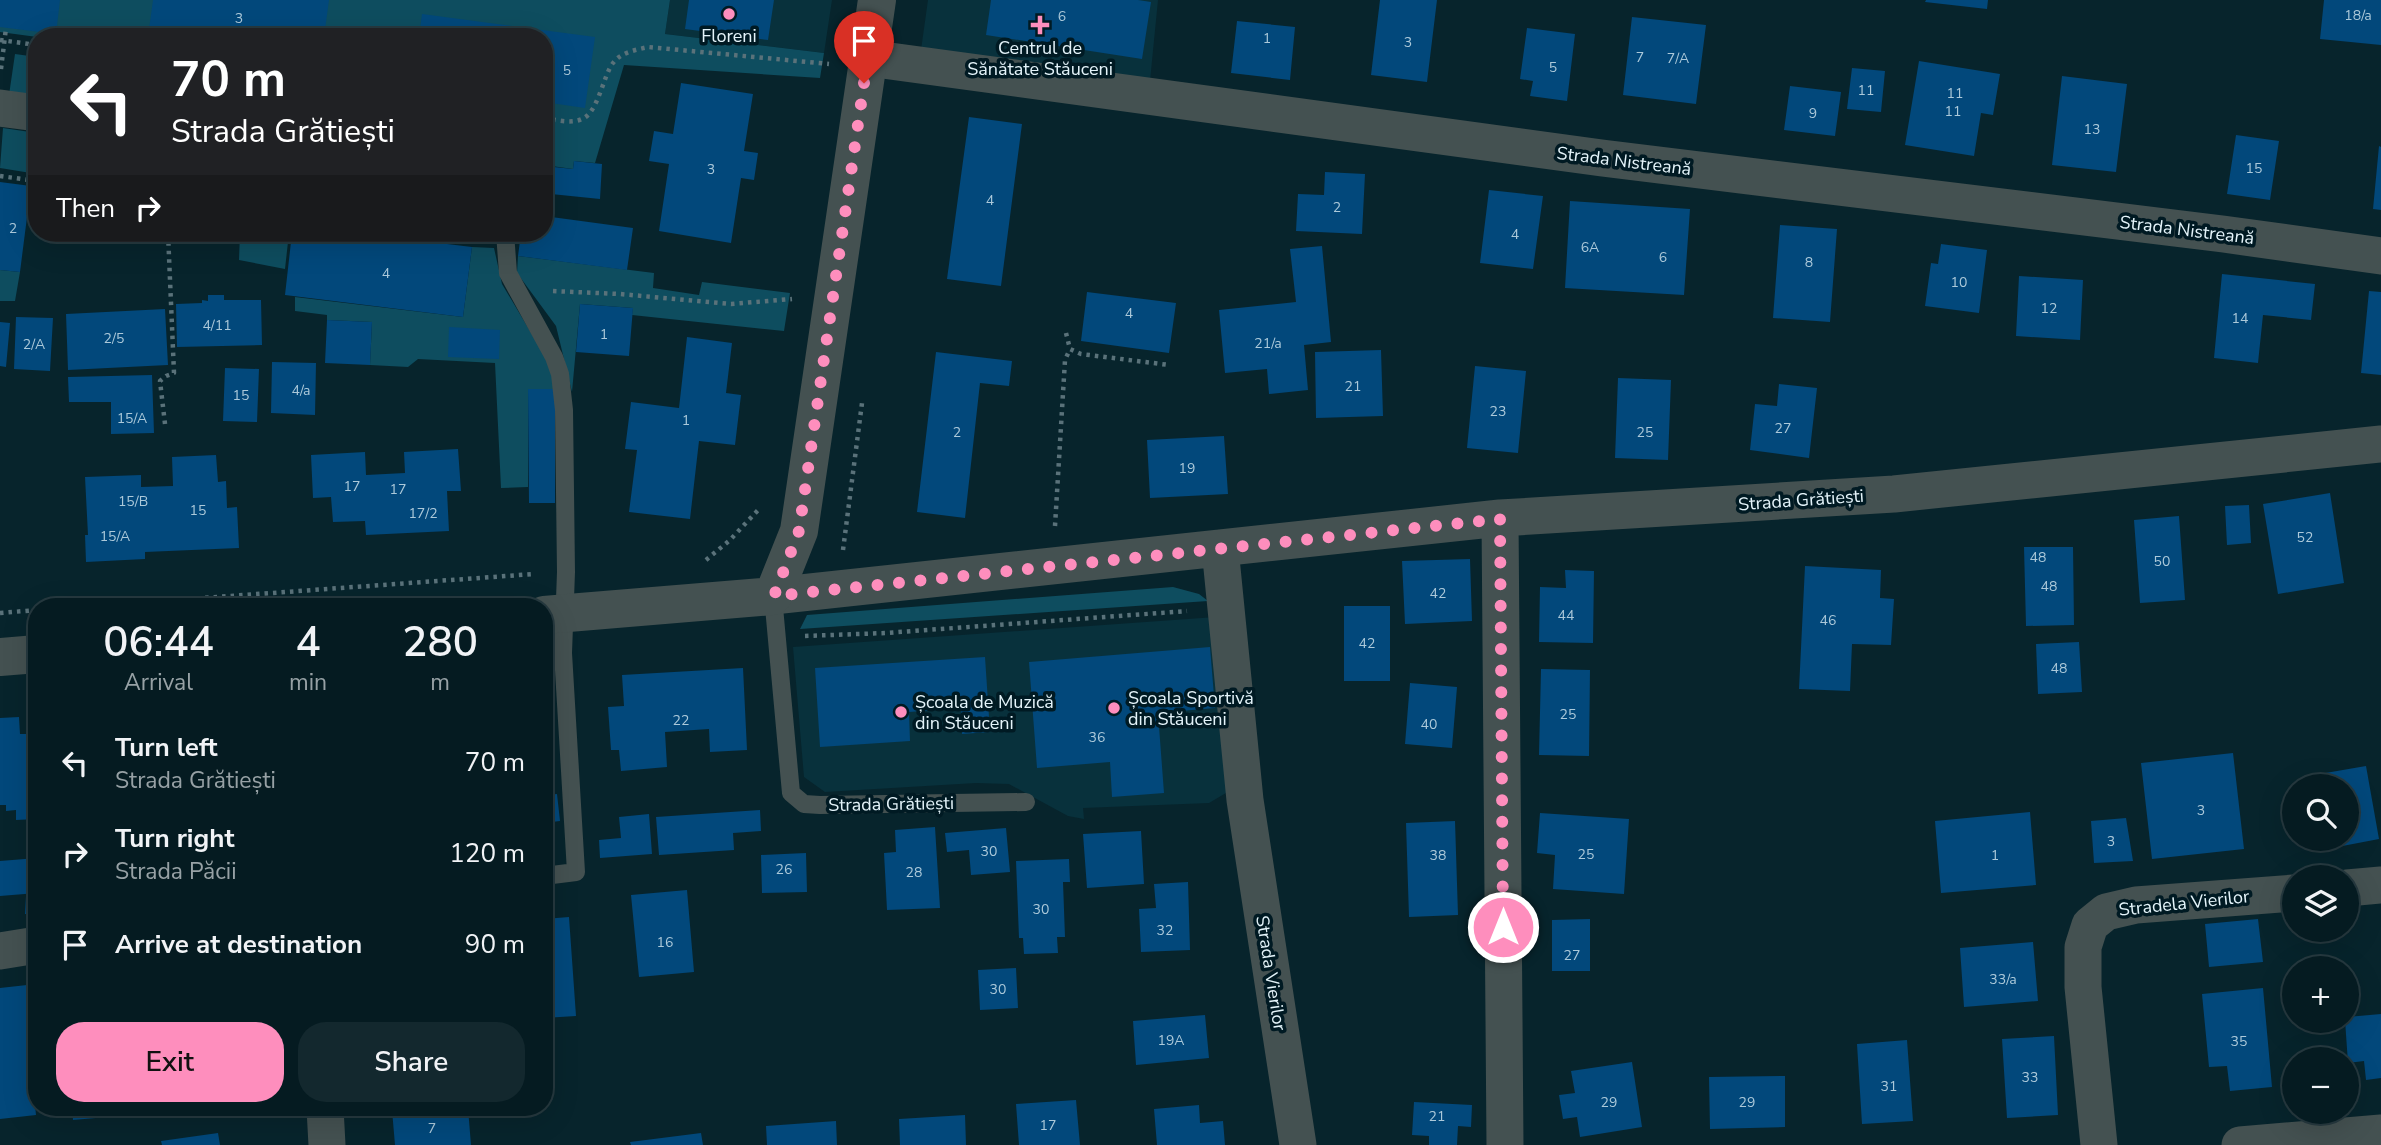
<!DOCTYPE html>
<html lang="en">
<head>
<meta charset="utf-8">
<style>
	body { margin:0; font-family:"Nunito Sans",sans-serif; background:#13282e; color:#f1f3f6; height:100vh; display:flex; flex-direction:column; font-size:26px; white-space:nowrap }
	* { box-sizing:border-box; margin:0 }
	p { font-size:23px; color:#97a1a5 }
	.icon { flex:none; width:38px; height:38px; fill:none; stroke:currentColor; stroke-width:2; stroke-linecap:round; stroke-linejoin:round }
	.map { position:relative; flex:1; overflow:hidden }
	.sheet { position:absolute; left:28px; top:598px; width:525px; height:518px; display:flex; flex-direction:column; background:#051b21; border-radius:28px; box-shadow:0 7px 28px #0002,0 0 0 2px #26393f }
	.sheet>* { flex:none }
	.hud { position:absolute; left:28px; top:28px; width:525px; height:214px; border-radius:28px; box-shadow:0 7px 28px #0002,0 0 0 2px #26393f; background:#202124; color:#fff; overflow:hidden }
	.buttons { position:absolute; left:2282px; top:774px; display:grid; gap:14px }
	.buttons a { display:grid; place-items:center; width:77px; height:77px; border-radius:50%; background:#051b21; box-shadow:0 7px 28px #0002,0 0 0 2px #26393f; font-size:35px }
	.pin { position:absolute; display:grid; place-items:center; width:60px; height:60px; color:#fff; margin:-72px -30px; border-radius:50% 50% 50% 0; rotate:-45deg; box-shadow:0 0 7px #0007 }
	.pin .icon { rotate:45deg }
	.me { position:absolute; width:77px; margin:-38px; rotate:0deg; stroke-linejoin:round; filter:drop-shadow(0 0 5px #0008) }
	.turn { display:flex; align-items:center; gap:24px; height:147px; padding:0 28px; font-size:32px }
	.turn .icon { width:91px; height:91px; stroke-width:2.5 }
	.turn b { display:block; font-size:49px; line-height:60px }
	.then { display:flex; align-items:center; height:66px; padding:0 28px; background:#0003; gap:14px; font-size:26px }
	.eta { display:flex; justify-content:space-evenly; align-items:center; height:119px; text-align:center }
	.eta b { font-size:42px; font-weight:600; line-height:49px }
	.cta { display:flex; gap:14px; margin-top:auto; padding:14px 28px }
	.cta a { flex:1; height:80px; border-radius:28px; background:#fe8ebd; color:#111; font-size:28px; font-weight:600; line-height:80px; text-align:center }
	.cta a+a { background:#13282e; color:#f1f3f6 }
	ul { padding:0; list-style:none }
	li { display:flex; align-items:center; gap:21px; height:91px; padding:0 28px }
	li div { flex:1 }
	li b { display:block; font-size:26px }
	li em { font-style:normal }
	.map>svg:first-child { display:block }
</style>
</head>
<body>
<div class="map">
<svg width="2381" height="1145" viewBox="0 0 2381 1145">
	<rect width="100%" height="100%" fill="#07242c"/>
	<!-- built -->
	<path fill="#08313c" d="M 670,0 L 832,0 L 824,53 L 665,34 Z
		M 928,0 L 1158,0 L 1150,81 L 921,50 Z
		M 1216,617 L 1231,790 L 1209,803 L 1083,808 L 1084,819 L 1068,816 L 1009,784 L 976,783 L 825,792 L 804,777 L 793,647 Z"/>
	<!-- green -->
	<path fill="#0e4d5f" d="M 0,0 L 670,0 L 665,34 L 824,53 L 820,78 L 624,65 L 595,163 L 574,161 L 573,169 L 544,165 L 550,113 L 544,111 L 544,37 L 37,37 L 0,32 Z
		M 15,54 L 37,57 L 37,99 L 9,95 Z
		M 3,128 L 37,133 L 37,174 L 0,168 Z
		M 240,233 L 289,233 L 285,269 L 239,260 Z
		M 472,247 L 494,248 L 502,284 L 549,363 L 555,389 L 528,389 L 528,487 L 501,488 L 495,363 L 418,359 L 408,367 L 370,365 L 372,322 L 327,320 L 327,315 L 295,311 L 295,297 L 463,317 Z
		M 518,256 L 654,273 L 653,288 L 699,295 L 702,282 L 790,293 L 784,331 L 632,315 L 633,308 L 580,304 L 572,392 L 556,326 L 517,273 Z
		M 0,270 L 20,272 L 15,301 L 0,301 Z
		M 1173,587 L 1199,594 L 1208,601 L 800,629 L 807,615 Z"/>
	<!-- building -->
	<path fill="#02487b" d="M 0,0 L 60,0 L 56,34 L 0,27 Z
		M 153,0 L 329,0 L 324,37 L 148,37 Z
		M 689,0 L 774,0 L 768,40 L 685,29 Z
		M 991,0 L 1138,0 L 1151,2 L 1142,59 L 986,35 Z
		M 1380,0 L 1437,0 L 1427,82 L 1371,75 Z
		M 1926,0 L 1988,0 L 1987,9 L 1925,2 Z
		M 2324,0 L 2381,0 L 2381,45 L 2320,39 Z
		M 422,14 L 595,37 L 585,108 L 544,102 L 544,37 L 419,37 Z
		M 1632,17 L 1706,25 L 1696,104 L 1623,95 Z
		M 1237,21 L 1295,27 L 1290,80 L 1231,73 Z
		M 1527,28 L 1575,34 L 1567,101 L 1530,96 L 1533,81 L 1520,79 Z
		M 1919,61 L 2000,74 L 1993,115 L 1981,113 L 1974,156 L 1905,145 Z
		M 1852,68 L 1885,71 L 1881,112 L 1847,109 Z
		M 2062,76 L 2127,84 L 2116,172 L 2052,165 Z
		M 681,83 L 753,94 L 744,151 L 758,153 L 754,180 L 741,178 L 731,243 L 659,231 L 669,164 L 649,161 L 654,131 L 673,134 Z
		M 1790,86 L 1841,92 L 1835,136 L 1784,130 Z
		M 969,117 L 1022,124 L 1001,286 L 947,279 Z
		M 2236,135 L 2279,141 L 2270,200 L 2227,194 Z
		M 2379,146 L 2381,147 L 2381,210 L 2373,209 Z
		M 574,161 L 602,164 L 600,199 L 551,194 L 554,167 L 573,169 Z
		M 1325,172 L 1365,174 L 1362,234 L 1296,231 L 1298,194 L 1324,195 Z
		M 0,182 L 31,186 L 20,272 L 0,270 Z
		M 1489,190 L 1543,196 L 1533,269 L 1480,263 Z
		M 1570,201 L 1690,209 L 1684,295 L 1565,288 Z
		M 544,216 L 633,228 L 627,270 L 518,256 L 521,233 L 544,233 Z
		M 1780,225 L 1837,229 L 1830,322 L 1773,318 Z
		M 292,233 L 356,233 L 472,247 L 463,317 L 285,295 Z
		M 1941,244 L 1987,250 L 1979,313 L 1925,306 L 1931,263 L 1938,264 Z
		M 1322,246 L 1331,342 L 1304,345 L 1308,390 L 1269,394 L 1267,369 L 1225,373 L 1219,310 L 1296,302 L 1290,249 Z
		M 2222,274 L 2315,284 L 2311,320 L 2263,315 L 2258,363 L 2214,358 Z
		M 2019,276 L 2083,280 L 2080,340 L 2016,336 Z
		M 2369,291 L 2381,292 L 2381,375 L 2361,373 Z
		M 1087,292 L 1176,303 L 1169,353 L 1081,341 Z
		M 208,295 L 224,295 L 224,300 L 261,300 L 262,345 L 177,347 L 176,304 L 202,303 L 202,300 L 208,301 Z
		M 580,304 L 633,308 L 629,356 L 576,352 Z
		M 165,309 L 168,365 L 68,370 L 66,314 Z
		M 16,317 L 53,318 L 50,371 L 14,369 Z
		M 327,320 L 372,322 L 370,365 L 325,363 Z
		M 0,322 L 10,323 L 6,367 L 0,366 Z
		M 449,327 L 500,330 L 499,359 L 448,357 Z
		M 687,337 L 732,343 L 726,393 L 741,395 L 735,445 L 699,441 L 690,519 L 629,512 L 637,450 L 625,449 L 631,402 L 679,408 Z
		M 1381,350 L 1383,416 L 1316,418 L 1315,352 Z
		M 936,352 L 1012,361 L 1009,386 L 980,383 L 965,518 L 917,512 Z
		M 272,362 L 316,363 L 315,415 L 271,413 Z
		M 1475,366 L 1526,371 L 1518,453 L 1467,448 Z
		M 225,368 L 259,369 L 257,422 L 223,421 Z
		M 152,375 L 154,433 L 111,434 L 111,402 L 69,402 L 68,377 Z
		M 1618,378 L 1671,380 L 1668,460 L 1615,458 Z
		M 1779,384 L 1817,388 L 1809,458 L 1750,450 L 1755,404 L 1777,406 Z
		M 528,389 L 555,389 L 555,503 L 529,503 Z
		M 1224,436 L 1228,494 L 1150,498 L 1147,440 Z
		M 458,449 L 461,491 L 447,491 L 449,531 L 366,535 L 365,521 L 333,522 L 331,497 L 313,498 L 311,455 L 365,452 L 366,475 L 405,473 L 404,452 Z
		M 216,455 L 218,482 L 226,481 L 227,508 L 237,507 L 239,548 L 145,552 L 145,559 L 86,562 L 85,535 L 88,535 L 85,477 L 141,475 L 141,487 L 173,486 L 172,457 Z
		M 2330,493 L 2344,583 L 2278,594 L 2263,504 Z
		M 2249,505 L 2251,543 L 2227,545 L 2225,506 Z
		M 2179,516 L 2185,600 L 2140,603 L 2134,520 Z
		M 2024,547 L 2073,547 L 2074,625 L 2026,626 Z
		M 1470,559 L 1472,621 L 1405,624 L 1402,561 Z
		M 1805,566 L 1881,570 L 1880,598 L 1894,599 L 1891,645 L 1852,644 L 1850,691 L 1799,689 Z
		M 1565,570 L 1594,571 L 1593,643 L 1539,642 L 1540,587 L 1566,588 Z
		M 1344,606 L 1390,606 L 1390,681 L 1344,681 Z
		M 2079,642 L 2082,692 L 2038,694 L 2036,644 Z
		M 1210,647 L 1215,708 L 1158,713 L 1164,793 L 1112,797 L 1110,762 L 1037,768 L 1029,662 Z
		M 985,657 L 990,732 L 962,734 L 961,708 L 909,712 L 910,741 L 820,747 L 815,668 Z
		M 743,668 L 747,750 L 710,752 L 709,729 L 665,732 L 667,767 L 621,771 L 619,750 L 611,750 L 608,707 L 624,706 L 622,675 Z
		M 1541,669 L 1590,670 L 1589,756 L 1539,755 Z
		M 1410,683 L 1457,687 L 1452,748 L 1405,744 Z
		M 19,717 L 20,734 L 37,734 L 37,819 L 16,820 L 16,810 L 6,811 L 6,805 L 0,805 L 0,718 Z
		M 2233,753 L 2244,849 L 2152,859 L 2141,763 Z
		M 2366,766 L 2379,839 L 2332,848 L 2331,838 L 2347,838 L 2347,786 L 2309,786 L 2308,776 Z
		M 557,794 L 560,821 L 544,823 L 544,795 Z
		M 760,810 L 761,831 L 733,833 L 734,850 L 659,855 L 656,817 Z
		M 2030,812 L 2036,885 L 1941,893 L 1935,821 Z
		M 1540,813 L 1629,819 L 1624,894 L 1553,889 L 1555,855 L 1537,853 Z
		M 649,814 L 652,854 L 600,858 L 599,840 L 621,838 L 619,817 Z
		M 2126,818 L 2133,861 L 2094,863 L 2091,821 Z
		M 1455,821 L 1458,915 L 1409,917 L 1406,823 Z
		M 935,827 L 940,908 L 887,910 L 884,853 L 896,852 L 895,830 Z
		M 1006,828 L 1010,872 L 971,875 L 969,850 L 947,852 L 945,833 Z
		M 1141,831 L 1144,884 L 1087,888 L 1083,834 Z
		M 806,853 L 807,892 L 762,893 L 761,855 Z
		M 37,858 L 37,893 L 0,896 L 0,861 Z
		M 1069,859 L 1070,882 L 1063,882 L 1065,937 L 1057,937 L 1058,953 L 1024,954 L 1023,938 L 1019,938 L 1016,861 Z
		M 1188,882 L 1190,950 L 1141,952 L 1139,909 L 1156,908 L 1154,884 Z
		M 687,890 L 694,972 L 639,977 L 631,895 Z
		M 26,896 L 37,896 L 37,914 L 25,914 Z
		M 569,917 L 576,1016 L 544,1018 L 544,919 Z
		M 1590,919 L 1590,971 L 1552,971 L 1552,920 Z
		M 2258,919 L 2263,962 L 2209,967 L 2205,924 Z
		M 2033,942 L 2038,1001 L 1964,1007 L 1960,948 Z
		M 1016,968 L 1018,1008 L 980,1010 L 978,970 Z
		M 36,984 L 37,1073 L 32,1074 L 36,1115 L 0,1119 L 0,988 Z
		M 2263,988 L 2272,1087 L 2230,1091 L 2227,1066 L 2209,1067 L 2202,994 Z
		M 2381,1014 L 2381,1078 L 2366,1080 L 2364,1061 L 2348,1063 L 2345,1020 L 2347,1020 L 2347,1017 Z
		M 1205,1015 L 1209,1058 L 1136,1065 L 1133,1021 Z
		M 2054,1036 L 2058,1115 L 2007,1118 L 2002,1039 Z
		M 1907,1040 L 1913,1121 L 1862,1124 L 1857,1044 Z
		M 1632,1062 L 1642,1127 L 1580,1137 L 1577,1117 L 1563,1119 L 1559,1095 L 1575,1093 L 1571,1071 Z
		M 1785,1076 L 1785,1127 L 1710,1129 L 1709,1077 Z
		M 1076,1100 L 1080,1145 L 1019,1145 L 1016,1104 Z
		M 1414,1102 L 1472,1105 L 1471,1127 L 1458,1126 L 1457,1145 L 1429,1145 L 1429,1136 L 1412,1135 Z
		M 1199,1105 L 1200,1123 L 1223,1121 L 1225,1145 L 1157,1145 L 1154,1109 Z
		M 72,1108 L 130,1108 L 130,1115 L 73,1120 Z
		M 422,1108 L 468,1108 L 471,1145 L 395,1145 L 392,1110 Z
		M 965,1115 L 966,1145 L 900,1145 L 899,1119 Z
		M 836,1121 L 837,1145 L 767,1145 L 766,1126 Z
		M 218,1133 L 220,1145 L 162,1145 L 161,1141 Z
		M 701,1133 L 703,1145 L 631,1145 L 630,1142 Z"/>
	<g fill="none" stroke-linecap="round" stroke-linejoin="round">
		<!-- path -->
		<path stroke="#5a727a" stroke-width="4.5" stroke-dasharray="3.5 5" stroke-linecap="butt" d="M 0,40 L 37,45
			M 1,69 L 6,28
			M 544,118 C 556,120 571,124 582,119 C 598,113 603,76 613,63 C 621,52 636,50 648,47 L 829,64
			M 0,176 L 37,181
			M 416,233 L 477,241
			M 553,291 L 620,294 L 731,304 L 792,299
			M 1066,333 L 1070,349 L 1081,354 L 1169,365
			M 165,424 L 160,381 L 166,376 L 174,373 L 168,233
			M 1055,526 L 1065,360 L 1070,349
			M 843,550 L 862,403
			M 706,560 L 730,540 L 760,508
			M 78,607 L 534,574
			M 0,613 L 37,610
			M 805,636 L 886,633 L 1187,611"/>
		<!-- service -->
		<path stroke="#445151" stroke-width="18" d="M 505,233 L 508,273 L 554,357 L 560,374 L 564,410 L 566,572 L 563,653 L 576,872 L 544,876
			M 773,596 L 791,793 L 804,804 L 820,805 L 1026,802"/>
		<!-- minor -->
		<path stroke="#445151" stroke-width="37" d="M 868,58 L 1602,158 L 2223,234 L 2381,256
			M 0,108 L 37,113
			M 1500,518 L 1505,1145
			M 1220,548 L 1245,800 L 1298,1145
			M 773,596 L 1500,518 L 1894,494 L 2381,444
			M 2347,888 L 2381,885
			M 0,951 L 37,945
			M 325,1108 L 327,1145
			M 2099,1145 L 2083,987 L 2083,947 L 2090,925 L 2106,912 L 2136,905 L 2294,893
			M 2240,1145 L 2381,1133"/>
		<!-- tertiary -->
		<path stroke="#445151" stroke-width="38" d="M 544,615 L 773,596 L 799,531 L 877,0
			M 0,657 L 37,654"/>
	</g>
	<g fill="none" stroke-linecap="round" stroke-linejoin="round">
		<!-- route -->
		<path stroke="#fe8ebd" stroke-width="12" stroke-dasharray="0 21.6" d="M 864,83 L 799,531 L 774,596 L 1500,519 L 1503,927"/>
	</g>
	<!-- markers -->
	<g fill="#fe8ebd" stroke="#001a23" stroke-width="2.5">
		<circle cx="729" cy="14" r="7"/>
		<path d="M1036.5 14.5h7v7h7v7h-7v7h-7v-7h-7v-7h7z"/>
		<circle cx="1114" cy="708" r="7"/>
		<circle cx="901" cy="712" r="7"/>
	</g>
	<g text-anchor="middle" stroke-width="7" stroke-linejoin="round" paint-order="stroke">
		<!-- number labels -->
		<g font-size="14" fill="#acc9da">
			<text x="2358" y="20">18/a</text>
			<text x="1062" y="21">6</text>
			<text x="239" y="23">3</text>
			<text x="1267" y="43">1</text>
			<text x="1408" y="47">3</text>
			<text x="1640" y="62">7</text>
			<text x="1678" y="63">7/A</text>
			<text x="1553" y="72">5</text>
			<text x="567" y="75">5</text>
			<text x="1866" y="95">11</text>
			<text x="1955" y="98">11</text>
			<text x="1953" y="116">11</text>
			<text x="1813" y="118">9</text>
			<text x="2092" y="134">13</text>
			<text x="2254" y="173">15</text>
			<text x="711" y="174">3</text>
			<text x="990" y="205">4</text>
			<text x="1337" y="212">2</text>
			<text x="13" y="233">2</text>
			<text x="1515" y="239">4</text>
			<text x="1590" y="252">6A</text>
			<text x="1663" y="262">6</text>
			<text x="1809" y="267">8</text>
			<text x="386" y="278">4</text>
			<text x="1959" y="287">10</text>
			<text x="2049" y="313">12</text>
			<text x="1129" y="318">4</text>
			<text x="2240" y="323">14</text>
			<text x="217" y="330">4/11</text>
			<text x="604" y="339">1</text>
			<text x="114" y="343">2/5</text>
			<text x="1268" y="348">21/a</text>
			<text x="34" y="349">2/A</text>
			<text x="1353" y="391">21</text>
			<text x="301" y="395">4/a</text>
			<text x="241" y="400">15</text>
			<text x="1498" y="416">23</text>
			<text x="132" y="423">15/A</text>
			<text x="686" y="425">1</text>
			<text x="1783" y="433">27</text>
			<text x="957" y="437">2</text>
			<text x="1645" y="437">25</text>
			<text x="1187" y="473">19</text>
			<text x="352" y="491">17</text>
			<text x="398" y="494">17</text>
			<text x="133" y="506">15/B</text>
			<text x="198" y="515">15</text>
			<text x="423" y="518">17/2</text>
			<text x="115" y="541">15/A</text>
			<text x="2305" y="542">52</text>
			<text x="2038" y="562">48</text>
			<text x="2162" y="566">50</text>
			<text x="2049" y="591">48</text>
			<text x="1438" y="598">42</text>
			<text x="1566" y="620">44</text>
			<text x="1828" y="625">46</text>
			<text x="1367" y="648">42</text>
			<text x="2059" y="673">48</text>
			<text x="1568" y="719">25</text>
			<text x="681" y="725">22</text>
			<text x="1429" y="729">40</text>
			<text x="1097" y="742">36</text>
			<text x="2201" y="815">3</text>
			<text x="2111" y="846">3</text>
			<text x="989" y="856">30</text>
			<text x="1586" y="859">25</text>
			<text x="1438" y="860">38</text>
			<text x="1995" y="860">1</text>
			<text x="784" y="874">26</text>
			<text x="914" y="877">28</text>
			<text x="1041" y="914">30</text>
			<text x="1165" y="935">32</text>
			<text x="665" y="947">16</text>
			<text x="1572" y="960">27</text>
			<text x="2003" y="984">33/a</text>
			<text x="998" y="994">30</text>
			<text x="1171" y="1045">19A</text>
			<text x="2239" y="1046">35</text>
			<text x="2030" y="1082">33</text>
			<text x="1889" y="1091">31</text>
			<text x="1609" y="1107">29</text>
			<text x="1747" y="1107">29</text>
			<text x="1437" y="1121">21</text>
			<text x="1048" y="1130">17</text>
			<text x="432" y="1133">7</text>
		</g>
		<!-- poi labels -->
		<g font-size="18" fill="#e4f4fa" stroke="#001a23">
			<text x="729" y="42">Floreni</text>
			<text x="1040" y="54">Centrul de<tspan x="1040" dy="21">Sănătate Stăuceni</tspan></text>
			<text x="1128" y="704" text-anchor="start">Școala Sportivă<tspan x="1128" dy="21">din Stăuceni</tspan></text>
			<text x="915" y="708" text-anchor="start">Școala de Muzică<tspan x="915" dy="21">din Stăuceni</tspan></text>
		</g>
		<!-- street labels -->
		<g font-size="18" fill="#e4f4fa" stroke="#001a23">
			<text transform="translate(1624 161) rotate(7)" y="6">Strada Nistreană</text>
			<text transform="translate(2187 230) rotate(7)" y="6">Strada Nistreană</text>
			<text transform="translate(1801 500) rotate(-4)" y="6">Strada Grătiești</text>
			<text transform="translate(891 804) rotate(-1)" y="6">Strada Grătiești</text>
			<text transform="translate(2184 903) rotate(-6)" y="6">Stradela Vierilor</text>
			<text transform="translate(1271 973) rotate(81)" y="6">Strada Vierilor</text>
		</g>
	</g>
</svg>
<div class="buttons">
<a><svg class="icon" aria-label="search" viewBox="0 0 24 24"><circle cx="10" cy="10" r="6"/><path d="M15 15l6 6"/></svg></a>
<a><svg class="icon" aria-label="layers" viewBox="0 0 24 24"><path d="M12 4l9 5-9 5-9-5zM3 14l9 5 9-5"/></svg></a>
<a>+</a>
<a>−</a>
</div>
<div class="pin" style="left:864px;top:83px;background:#d93025"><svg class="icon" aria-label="arrive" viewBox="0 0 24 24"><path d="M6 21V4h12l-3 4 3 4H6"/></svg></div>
<svg class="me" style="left:1503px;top:927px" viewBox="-20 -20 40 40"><circle r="17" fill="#fe8ebd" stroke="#fff" stroke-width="3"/><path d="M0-11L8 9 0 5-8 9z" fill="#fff"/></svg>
<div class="hud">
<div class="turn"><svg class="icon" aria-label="left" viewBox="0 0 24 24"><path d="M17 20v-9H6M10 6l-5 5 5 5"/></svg><div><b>70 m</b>Strada Grătiești</div></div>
<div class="then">Then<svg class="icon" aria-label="right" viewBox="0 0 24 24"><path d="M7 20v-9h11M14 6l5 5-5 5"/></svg></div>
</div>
<section class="sheet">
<div class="eta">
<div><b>06:44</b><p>Arrival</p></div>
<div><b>4</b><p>min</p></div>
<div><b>280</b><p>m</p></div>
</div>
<ul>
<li><svg class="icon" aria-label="left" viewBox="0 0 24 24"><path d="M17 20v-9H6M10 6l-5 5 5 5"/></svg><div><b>Turn left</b><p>Strada Grătiești</p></div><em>70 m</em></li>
<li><svg class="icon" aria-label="right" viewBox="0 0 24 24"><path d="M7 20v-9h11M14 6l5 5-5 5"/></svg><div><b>Turn right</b><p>Strada Păcii</p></div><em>120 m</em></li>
<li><svg class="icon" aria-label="arrive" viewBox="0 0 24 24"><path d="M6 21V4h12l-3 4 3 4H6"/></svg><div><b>Arrive at destination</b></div><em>90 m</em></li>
</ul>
<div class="cta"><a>Exit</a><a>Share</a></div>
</section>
</div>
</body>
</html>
